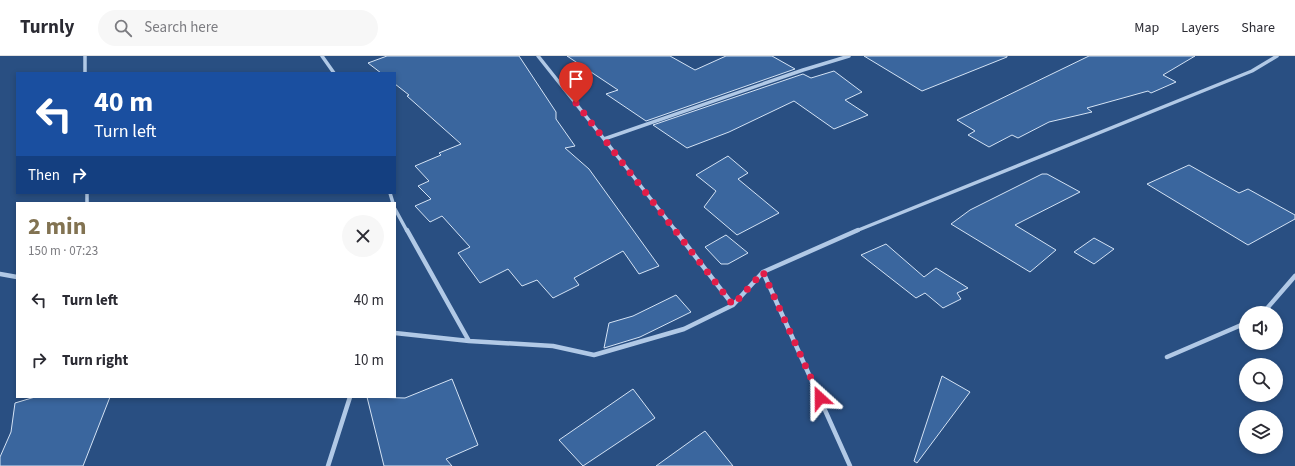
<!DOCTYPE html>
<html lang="en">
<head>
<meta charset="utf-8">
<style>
	body { margin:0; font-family:"Source Sans 3",sans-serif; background:#f7f7f7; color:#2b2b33; height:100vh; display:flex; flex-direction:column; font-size:15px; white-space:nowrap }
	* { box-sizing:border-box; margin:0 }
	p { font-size:13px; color:#7c7c81 }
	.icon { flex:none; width:22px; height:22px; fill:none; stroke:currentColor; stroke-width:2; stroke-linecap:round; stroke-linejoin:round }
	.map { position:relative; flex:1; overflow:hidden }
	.details { position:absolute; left:16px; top:146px; width:380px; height:196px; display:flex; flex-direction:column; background:#fff; border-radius:0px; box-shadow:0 2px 6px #0003 }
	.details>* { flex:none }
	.top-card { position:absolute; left:16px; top:16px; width:380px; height:122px; border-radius:0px; box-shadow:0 2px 6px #0003; background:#1a4fa0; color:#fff; overflow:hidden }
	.buttons { position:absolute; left:1239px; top:250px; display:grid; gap:8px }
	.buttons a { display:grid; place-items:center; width:44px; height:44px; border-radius:50%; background:#fff; box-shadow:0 2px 6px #0003; font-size:20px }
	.pin { position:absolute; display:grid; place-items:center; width:34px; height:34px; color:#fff; margin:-41px -17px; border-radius:50% 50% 50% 0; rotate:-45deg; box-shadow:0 0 4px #0007 }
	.pin .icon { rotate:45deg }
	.me { position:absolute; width:44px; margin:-22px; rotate:336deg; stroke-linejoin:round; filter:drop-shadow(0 0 3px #0008) }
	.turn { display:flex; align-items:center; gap:14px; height:84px; padding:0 12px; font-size:18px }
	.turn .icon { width:52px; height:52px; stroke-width:2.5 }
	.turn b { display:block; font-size:28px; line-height:34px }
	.then { display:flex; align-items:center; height:38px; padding:0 12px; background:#0003; gap:8px; font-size:15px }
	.round { display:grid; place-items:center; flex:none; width:42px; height:42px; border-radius:21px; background:#f7f7f7 }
	.head { display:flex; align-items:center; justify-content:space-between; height:68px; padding:0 12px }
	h1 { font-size:24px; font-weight:700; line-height:30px; color:#827352 }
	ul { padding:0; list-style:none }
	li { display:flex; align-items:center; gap:12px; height:60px; padding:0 12px }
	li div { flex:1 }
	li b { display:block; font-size:15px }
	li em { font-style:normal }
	header { display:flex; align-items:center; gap:24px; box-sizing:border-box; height:56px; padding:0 20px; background:#fff; border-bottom:1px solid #e1e1e2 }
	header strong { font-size:19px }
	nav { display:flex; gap:22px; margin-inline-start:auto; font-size:14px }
	.search { width:280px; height:36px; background:#f7f7f7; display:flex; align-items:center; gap:10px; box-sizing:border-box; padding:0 14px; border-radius:22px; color:#7c7c81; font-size:15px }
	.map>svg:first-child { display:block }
</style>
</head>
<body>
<header>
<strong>Turnly</strong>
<div class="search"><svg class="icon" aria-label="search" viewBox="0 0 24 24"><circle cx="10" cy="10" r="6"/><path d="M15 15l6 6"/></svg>Search here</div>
<nav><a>Map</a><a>Layers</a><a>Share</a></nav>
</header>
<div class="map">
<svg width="1295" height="410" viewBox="0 0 1295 410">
	<rect width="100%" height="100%" fill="#294f82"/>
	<!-- building -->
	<path fill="#3a669e" stroke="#d4e3f5" d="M 387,0 L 519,0 L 556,56 L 556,63 L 575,90 L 565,92 L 589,113 L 659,210 L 639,218 L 623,195 L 574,222 L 579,229 L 553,242 L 537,224 L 522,230 L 508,213 L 480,227 L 458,197 L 470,191 L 442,160 L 430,166 L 415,150 L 431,143 L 418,130 L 429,125 L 415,110 L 441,99 L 439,97 L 461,88 L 407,40 L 409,39 L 395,28 L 395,17 L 381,17 L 368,7 Z
		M 567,0 L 670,0 L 695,14 L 726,0 L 772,0 L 795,13 L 646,65 L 606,38 L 618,34 Z
		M 864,0 L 1007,0 L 1007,1 L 922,35 Z
		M 1089,0 L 1195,0 L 1163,19 L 1176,26 L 1151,37 L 1148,35 L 1087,52 L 1092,56 L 1049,66 L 1018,82 L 1012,79 L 989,91 L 968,79 L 975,75 L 957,64 Z
		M 834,15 L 862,36 L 845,44 L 868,59 L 834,73 L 794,45 L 729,76 L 687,92 L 653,69 L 803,18 L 811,22 Z
		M 728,100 L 748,117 L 738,123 L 779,157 L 737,179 L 704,151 L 716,135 L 696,119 Z
		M 1189,109 L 1239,137 L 1248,133 L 1295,159 L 1295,163 L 1248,189 L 1147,128 Z
		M 1042,118 L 1047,118 L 1080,136 L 1015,169 L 1056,194 L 1030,216 L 951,168 L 970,154 Z
		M 726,179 L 748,197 L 728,208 L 721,208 L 705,191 Z
		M 1094,182 L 1114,193 L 1094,208 L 1074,196 Z
		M 886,188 L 924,221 L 936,212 L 968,232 L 957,237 L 961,243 L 943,252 L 925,237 L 916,242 L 861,199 Z
		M 676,239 L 691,256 L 640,281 L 604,292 L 609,267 L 633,260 Z
		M 942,320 L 970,336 L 917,407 L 914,405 Z
		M 452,323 L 478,389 L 446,403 L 452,410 L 384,410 L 367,341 L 405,342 Z
		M 633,333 L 655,362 L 583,410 L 559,384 Z
		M 35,341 L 110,341 L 83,410 L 0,410 L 0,401 L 11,376 L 15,347 Z
		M 705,375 L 733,410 L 656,410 L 695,382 Z"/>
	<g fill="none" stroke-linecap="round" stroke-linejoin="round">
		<!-- street-far1 -->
		<path stroke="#b1c9e6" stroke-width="3.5" d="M 85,0 L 85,17
			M 322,0 L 334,17
			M 538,0 L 604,83
			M 87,137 L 87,147
			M 390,137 L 393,147
			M 395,153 L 407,175
			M 676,175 L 604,83 L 803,14 L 849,0
			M 856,175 L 1252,15 L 1277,0"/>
		<!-- street -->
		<path stroke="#b1c9e6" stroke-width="4.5" d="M 407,174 L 469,285
			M 675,174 L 733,249
			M 763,216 L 850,410
			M 0,218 L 17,221
			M 1263,257 L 1295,220
			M 395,277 L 469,285 L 553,290 L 594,299 L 684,273 L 733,249 L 763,216 L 858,174
			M 1167,301 L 1246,267
			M 328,410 L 350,341"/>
	</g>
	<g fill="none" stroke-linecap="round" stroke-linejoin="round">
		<!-- route -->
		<path stroke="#e11d48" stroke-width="7" stroke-dasharray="0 12.6" d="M 576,47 L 733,249 L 763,216 L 820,342"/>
	</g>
</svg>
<div class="buttons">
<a><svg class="icon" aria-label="sound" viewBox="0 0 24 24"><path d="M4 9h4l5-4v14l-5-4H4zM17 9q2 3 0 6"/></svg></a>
<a><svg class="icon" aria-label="search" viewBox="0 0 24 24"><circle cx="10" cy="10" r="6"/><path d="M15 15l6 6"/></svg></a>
<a><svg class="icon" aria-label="layers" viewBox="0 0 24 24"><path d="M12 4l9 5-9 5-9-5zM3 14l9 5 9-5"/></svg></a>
</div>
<div class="pin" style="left:576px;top:47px;background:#d93025"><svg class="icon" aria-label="arrive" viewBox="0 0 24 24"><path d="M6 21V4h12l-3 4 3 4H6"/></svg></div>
<svg class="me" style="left:820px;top:342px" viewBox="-20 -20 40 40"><path d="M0-17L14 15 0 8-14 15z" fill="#e11d48" stroke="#fff" stroke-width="4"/></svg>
<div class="top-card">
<div class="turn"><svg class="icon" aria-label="left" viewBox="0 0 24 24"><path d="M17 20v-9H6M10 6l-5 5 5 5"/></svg><div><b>40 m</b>Turn left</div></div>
<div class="then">Then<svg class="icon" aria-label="right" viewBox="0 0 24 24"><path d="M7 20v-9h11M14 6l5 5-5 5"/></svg></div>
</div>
<section class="details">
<div class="head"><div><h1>2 min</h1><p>150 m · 07:23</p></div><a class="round"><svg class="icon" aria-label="close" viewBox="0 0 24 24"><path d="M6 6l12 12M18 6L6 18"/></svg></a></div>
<ul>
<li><svg class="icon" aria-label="left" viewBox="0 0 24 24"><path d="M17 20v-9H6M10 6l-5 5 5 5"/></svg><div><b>Turn left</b></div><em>40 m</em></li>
<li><svg class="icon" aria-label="right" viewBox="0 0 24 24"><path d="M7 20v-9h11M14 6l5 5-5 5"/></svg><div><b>Turn right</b></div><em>10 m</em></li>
</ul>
</section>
</div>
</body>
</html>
